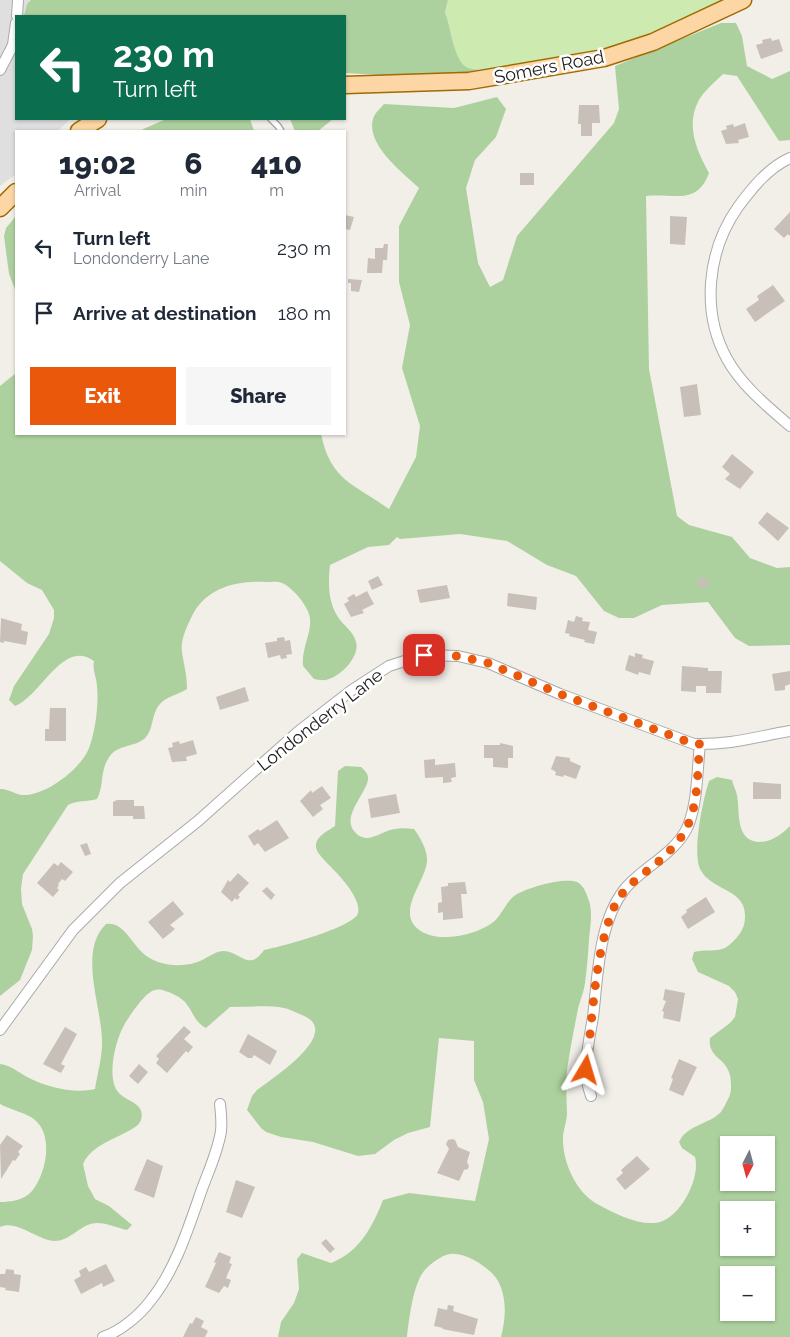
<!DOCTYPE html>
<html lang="en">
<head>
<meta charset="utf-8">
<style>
	body { margin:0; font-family:Raleway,sans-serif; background:#f6f6f7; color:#1f2937; height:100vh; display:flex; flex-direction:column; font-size:19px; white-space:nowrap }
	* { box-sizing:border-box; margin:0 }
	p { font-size:16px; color:#747a83 }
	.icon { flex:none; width:28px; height:28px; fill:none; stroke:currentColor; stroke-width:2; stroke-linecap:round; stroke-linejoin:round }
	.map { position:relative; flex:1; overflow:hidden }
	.side { position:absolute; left:15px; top:130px; width:331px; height:305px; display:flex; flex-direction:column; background:#fff; border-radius:0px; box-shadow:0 1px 4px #0004 }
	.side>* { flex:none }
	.hud { position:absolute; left:15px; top:15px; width:331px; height:105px; border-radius:0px; box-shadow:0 1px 4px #0004; background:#0b6e4f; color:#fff; overflow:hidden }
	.needle { width:32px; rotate:186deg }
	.fabs { position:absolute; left:720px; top:1136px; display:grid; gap:10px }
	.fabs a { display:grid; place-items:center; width:55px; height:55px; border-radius:0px; background:#fff; box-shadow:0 1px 4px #0004; font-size:25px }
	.pin { position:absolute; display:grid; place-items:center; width:42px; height:42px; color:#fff; margin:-21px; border-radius:10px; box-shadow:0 2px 8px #0006 }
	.me { position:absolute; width:55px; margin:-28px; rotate:7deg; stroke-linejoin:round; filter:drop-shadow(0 0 4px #0008) }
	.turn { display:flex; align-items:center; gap:18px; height:105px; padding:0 15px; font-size:22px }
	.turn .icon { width:65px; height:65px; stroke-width:2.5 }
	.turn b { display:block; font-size:35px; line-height:42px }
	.eta { display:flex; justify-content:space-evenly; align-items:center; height:85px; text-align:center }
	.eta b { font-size:30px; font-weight:800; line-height:35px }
	.primary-button { display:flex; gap:10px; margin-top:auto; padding:10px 15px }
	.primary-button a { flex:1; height:58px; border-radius:0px; background:#ea580c; color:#fff; font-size:20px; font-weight:800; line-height:58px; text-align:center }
	.primary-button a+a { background:#f6f6f7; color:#1f2937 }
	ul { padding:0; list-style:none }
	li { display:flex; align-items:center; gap:15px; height:65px; padding:0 15px }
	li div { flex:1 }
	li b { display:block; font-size:19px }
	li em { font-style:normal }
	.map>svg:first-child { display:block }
</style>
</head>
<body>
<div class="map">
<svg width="790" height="1337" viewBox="0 0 790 1337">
	<rect width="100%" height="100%" fill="#f2efe9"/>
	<!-- residential -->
	<path fill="#e0dfdf" d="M 0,0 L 45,0 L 35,16 L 16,16 L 16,119 L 70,119 L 58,131 L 16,131 L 16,174 L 0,186 Z"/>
	<!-- grass -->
	<path fill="#cdebb0" d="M 448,0 L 723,0 C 703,10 683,23 662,31 C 613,48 559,62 507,71 C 498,72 469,70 462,65 C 455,60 450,23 445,12 Z"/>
	<!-- forest -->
	<path fill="#add19e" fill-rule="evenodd" d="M 31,0 L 448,0 L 445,12 C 451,26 454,65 469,68 C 480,71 493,70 505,71 L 399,76 L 345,73 L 345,16 L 24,16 L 27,4 Z
		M 721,23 L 736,23 L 742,36 L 747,66 L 772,79 L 790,71 L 790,140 L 779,141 L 737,76 L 723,74 C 715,82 705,90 699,100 C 685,125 697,151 709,173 C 697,206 674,193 646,196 L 649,369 L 677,516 L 689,525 L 732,537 L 750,558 L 777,568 L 790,567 L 790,645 L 749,646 L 735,638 L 708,602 L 662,605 L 634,618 L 619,618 L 604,611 L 576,576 L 547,565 L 507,541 L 460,534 L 400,539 L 397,537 L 389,545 L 368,547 L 330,565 C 328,582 328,602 338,617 C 343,625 354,632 356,642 C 360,656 342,675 329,679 C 324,681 319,680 314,679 L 303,666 C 301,647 314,630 309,614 C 306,604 292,587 282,583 C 278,581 271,582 267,582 C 238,580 206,587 192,616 C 187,626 180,641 182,652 C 184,667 187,673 187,689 C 178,695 167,696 160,704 C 151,713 154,731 144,739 C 133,748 116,744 108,759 C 100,772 104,786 97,799 C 87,802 77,800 68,805 L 23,874 L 21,889 L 22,904 L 32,929 L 33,936 L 32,950 L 20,980 L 0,996 L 0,789 C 8,788 17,796 26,795 C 47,794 81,769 89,748 C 95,733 99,704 97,687 C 97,678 92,670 94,661 C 63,638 41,696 15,706 L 9,700 L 14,686 L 49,634 L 54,618 L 54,610 L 42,590 L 27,583 L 0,561 L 0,386 L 16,373 L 16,434 L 321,434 C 331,481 353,483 389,509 L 416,457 L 420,426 L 402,368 L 410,325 L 399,282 L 399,226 L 419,188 C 402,172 363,143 374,116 C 376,112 381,108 384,104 L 454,108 L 497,97 L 506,109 L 496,137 L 475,160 L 466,188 L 478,263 L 490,287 L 503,280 L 517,236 L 614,123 L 619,109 L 615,66 Z
		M 166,119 L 250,119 L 254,131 L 139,131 Z
		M 290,119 L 333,119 L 318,131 L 295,131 Z
		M 16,216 L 16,292 L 9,274 L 4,236 L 6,228 Z
		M 345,766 L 361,767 C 365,771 369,774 368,780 C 365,795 342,816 354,831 C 365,845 378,834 390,830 C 398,828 406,828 414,829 C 420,837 428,851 427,861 C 426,881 396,911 418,929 C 436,944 474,936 492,923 C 502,916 506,900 517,894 C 530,887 563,877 577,882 C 584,885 587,895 589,901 C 593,913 590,928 589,940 C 588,954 587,969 585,983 C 584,992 580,1000 578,1009 C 574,1029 570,1050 567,1070 C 565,1085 567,1099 567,1113 C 567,1120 564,1128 563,1136 C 562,1162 576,1193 599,1205 C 616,1214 635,1224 654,1223 C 679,1222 701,1178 695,1157 L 682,1148 L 679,1142 C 687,1125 707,1125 720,1113 C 723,1110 726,1103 728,1099 C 731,1094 731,1090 731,1084 C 731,1056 707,1061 710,1038 L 730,1023 L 735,1017 L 738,999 L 735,992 L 729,986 L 698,972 L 692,959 L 694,952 C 704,949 716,952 725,948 C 732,944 742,933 744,925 C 752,887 713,894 700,869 C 692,852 703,799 709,781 L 717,777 L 732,780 C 733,785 736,790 737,795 C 740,811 735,841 759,842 C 772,842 782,834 790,826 L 790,1337 L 501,1337 C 506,1318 507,1298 498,1281 C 491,1268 464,1251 450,1254 C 442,1255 430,1264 424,1271 C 413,1285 409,1319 407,1337 L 278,1337 L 281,1322 L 294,1303 L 299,1289 L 297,1259 L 302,1253 L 331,1263 C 359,1252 372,1228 383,1200 L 409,1193 L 475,1201 L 489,1139 L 483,1102 L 474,1080 L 474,1041 L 439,1038 L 430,1127 L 408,1133 L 394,1140 L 375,1154 L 358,1156 L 313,1142 L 281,1137 L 266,1132 L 261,1128 L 247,1110 L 252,1096 L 257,1090 C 271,1079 345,1032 302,1015 C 297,1013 290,1009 284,1008 C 267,1005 248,1007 230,1007 L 206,1028 C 194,1022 193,1011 185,1002 C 180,997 172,993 165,991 C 154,986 147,994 140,1002 C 133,1011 124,1023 120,1034 C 114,1048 107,1081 119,1093 C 127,1102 146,1103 141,1120 C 137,1134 94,1139 83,1164 L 88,1186 L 95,1199 L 109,1206 L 132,1225 L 127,1230 C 118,1228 107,1223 97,1223 C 81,1223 71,1241 55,1241 C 38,1241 17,1219 0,1227 L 0,1202 C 10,1202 25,1200 32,1191 C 46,1174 54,1136 35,1120 C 29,1114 9,1109 0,1104 L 0,1064 C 11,1065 19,1073 29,1078 C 47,1087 74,1094 95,1089 C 97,1075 102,1058 102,1044 C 103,1009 77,952 106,924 C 125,921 133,948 148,957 C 163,967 188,968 204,959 C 210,956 216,951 224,951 C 241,952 249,972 264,950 C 280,947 355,927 358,913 C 362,898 337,873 327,863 C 322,857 315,852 316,844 C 317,836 329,830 335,826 L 338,771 ZM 729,1145 L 766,1145 L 766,1182 L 729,1182 ZM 729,1210 L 766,1210 L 766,1248 L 729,1248 ZM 729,1275 L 766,1275 L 766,1312 L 729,1312 Z"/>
	<!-- building -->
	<path fill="#c7bfb8" d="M 771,38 L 772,41 L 779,39 L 783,51 L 761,59 L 756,45 L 763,43 L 762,40 Z
		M 579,105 L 599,105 L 600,123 L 592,123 L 592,136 L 581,136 L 581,124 L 578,124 Z
		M 745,123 L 749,137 L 738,140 L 739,143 L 726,144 L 721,131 L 727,129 L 726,126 L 733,124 L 734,127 Z
		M 520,173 L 534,173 L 534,185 L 520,185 Z
		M 790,212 L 790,236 L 788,234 L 784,238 L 774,229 Z
		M 345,215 L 354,217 L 350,230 L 345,229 Z
		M 670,216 L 687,217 L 685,245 L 670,244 Z
		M 384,244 L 388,244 L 387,260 L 383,260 L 382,273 L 367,273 L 368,258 L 375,259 L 375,248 L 383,248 Z
		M 348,279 L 362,280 L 359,292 L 351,291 L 351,283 L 348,283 Z
		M 773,285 L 785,301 L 755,322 L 746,309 L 759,300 L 757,296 Z
		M 697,384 L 701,415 L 684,417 L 680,387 Z
		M 732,454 L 754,472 L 740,489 L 725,479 L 730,474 L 722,467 Z
		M 767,512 L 789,528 L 778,541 L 758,523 Z
		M 378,576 L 383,585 L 372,590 L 368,581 Z
		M 698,578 L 709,580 L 708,587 L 697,586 Z
		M 447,585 L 450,598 L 420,603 L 417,590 Z
		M 367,591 L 374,604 L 362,610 L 364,613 L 351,617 L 344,604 L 349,601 L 347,598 L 354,594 L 356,597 Z
		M 508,593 L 537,597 L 536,610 L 507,606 Z
		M 576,616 L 583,618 L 582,621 L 590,622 L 588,630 L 597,632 L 594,644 L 584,642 L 585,640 L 569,636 L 570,634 L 565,633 L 568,620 L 574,622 Z
		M 1,618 L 22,624 L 21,630 L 28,632 L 26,645 L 4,641 L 4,643 L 0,642 Z
		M 284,637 L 285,641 L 290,640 L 292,654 L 286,655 L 287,658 L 281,659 L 280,655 L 268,658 L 265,643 L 277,641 L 277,638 Z
		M 635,653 L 643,655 L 642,658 L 654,661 L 650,675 L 639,672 L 638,675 L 625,670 L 629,655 L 635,657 Z
		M 682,666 L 708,668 L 708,671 L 722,671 L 721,693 L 706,693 L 706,686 L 696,686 L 696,692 L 681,691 Z
		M 790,671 L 790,684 L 785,686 L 785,690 L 775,691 L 772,674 Z
		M 245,687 L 249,701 L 220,710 L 216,697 Z
		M 50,708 L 66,708 L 66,741 L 45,741 L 45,729 L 49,729 Z
		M 193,740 L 197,754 L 186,757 L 187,761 L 172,762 L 168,748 L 173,747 L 172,743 L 179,741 L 180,744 Z
		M 500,743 L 513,746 L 513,758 L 508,758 L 508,768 L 493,767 L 493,758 L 484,758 L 484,745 L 500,745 Z
		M 556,756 L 570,758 L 570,761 L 581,766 L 576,779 L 564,775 L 563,777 L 555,775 L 556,772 L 551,769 Z
		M 435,759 L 435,765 L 455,763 L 456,777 L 451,778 L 452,782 L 443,783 L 443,777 L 425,778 L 424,760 Z
		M 753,782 L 781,784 L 781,799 L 753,799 Z
		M 322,786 L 331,798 L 320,805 L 323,809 L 313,817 L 300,801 L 311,790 L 312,793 Z
		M 396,794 L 400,813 L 371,818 L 368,799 Z
		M 117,800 L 134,800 L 134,806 L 144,806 L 145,819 L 133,819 L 133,816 L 113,816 L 113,802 Z
		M 277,820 L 289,838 L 265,852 L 258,843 L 254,846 L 248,836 L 258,829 L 260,831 Z
		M 87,843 L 91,854 L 85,856 L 80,845 Z
		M 61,862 L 73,872 L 65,881 L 62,879 L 58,884 L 59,885 L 57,888 L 59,890 L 53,897 L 37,883 L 54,863 L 58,866 Z
		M 238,873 L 249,883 L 238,895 L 240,897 L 237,900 L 235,898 L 232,902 L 221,892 L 228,880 L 230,882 Z
		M 465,882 L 467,894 L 461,894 L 463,918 L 443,920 L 443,912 L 438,913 L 438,903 L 442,902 L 441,887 L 448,886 L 448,883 Z
		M 267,887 L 275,895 L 271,900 L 262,891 Z
		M 706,897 L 715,912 L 688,929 L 681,917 L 687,912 L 686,910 Z
		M 173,901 L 184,914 L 170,925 L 175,929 L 163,939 L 148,922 Z
		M 665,989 L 685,993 L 680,1022 L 663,1018 L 664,1012 L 662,1011 L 666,1001 L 663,1000 Z
		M 184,1026 L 191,1032 L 184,1039 L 193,1047 L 188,1053 L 186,1051 L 167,1073 L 156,1063 L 159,1059 L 156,1056 Z
		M 65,1027 L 77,1034 L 61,1064 L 65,1066 L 61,1073 L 43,1064 Z
		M 248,1034 L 277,1051 L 270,1065 L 254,1055 L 252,1058 L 248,1058 L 239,1052 Z
		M 679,1059 L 697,1067 L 683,1096 L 669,1090 L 673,1079 L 671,1078 Z
		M 139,1064 L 148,1072 L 138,1084 L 129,1076 Z
		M 7,1135 L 23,1146 L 18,1152 L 20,1154 L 15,1161 L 13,1160 L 1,1179 L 0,1145 Z
		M 452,1139 L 455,1140 L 458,1147 L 470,1152 L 467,1162 L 469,1166 L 468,1169 L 464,1170 L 459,1181 L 437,1173 L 449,1149 L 446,1144 L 448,1140 Z
		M 637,1156 L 650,1169 L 625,1190 L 616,1179 L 623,1173 L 621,1170 Z
		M 147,1159 L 163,1166 L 154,1198 L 134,1190 Z
		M 236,1180 L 255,1187 L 242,1218 L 226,1212 Z
		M 326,1239 L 335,1249 L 330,1253 L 321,1243 Z
		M 219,1252 L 231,1257 L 229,1263 L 232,1264 L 226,1278 L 231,1280 L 228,1288 L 224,1286 L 219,1293 L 205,1287 L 216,1263 L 214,1262 Z
		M 106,1264 L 115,1281 L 103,1287 L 102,1283 L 81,1294 L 74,1280 L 81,1276 L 79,1271 L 86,1267 L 89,1272 Z
		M 6,1269 L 14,1270 L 14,1274 L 21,1275 L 19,1292 L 5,1290 L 6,1288 L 0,1287 L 0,1274 L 5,1274 Z
		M 448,1305 L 454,1306 L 453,1311 L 478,1319 L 474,1335 L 442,1329 L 443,1328 L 434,1326 L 438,1308 L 447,1310 Z
		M 196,1317 L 204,1321 L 201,1327 L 208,1331 L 205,1337 L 183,1337 L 190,1323 L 192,1324 Z"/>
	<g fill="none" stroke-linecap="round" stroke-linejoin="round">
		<!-- service casing -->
		<g stroke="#a9a9a9" stroke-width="8">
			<path id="service" d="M 271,119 L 278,126 L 281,131"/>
		</g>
		<!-- minor casing -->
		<g stroke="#a9a9a9" stroke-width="12">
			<path id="minor" d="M 17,16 L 18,0
				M 0,70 L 13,45 L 16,23
				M 790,158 C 768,168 752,188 738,207 C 707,251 701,312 727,359 C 742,386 767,406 790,426
				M 0,1030 L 73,930 L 120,883 L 198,821 L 299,731 L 352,690 L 389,666 L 423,655 L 458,656 L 488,663 L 560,694 L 694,744 C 731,745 755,737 790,731
				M 591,1096 C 588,1087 586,1079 586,1070 C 586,1053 590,1035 593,1017 C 598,976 598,924 624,890 C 641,868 676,854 688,826 C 698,801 697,770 700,744
				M 103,1337 C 121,1331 140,1315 151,1300 C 176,1269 189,1226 202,1189 C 209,1170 218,1151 221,1131 C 222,1122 221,1113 220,1104"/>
		</g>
		<!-- primary casing -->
		<g stroke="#a06b00" stroke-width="19">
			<path id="primary" d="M 345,85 L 469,81 L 604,58 L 653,42 L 743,0
				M 79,131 L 98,119
				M 0,208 L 16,192"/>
		</g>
		<!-- service -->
		<use href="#service" stroke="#fff" stroke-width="5"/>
		<!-- minor -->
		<use href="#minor" stroke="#fff" stroke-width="10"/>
		<!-- primary -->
		<use href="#primary" stroke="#fcd6a4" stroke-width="16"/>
	</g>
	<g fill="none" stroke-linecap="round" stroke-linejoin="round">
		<!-- route -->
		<path stroke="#ea580c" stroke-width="9" stroke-dasharray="0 16.2" d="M 424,655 L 458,656 L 488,663 L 560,694 L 694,744 L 700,744 C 697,770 699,802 687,827 C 681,840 669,852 658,862 C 643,875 624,886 615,905 C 594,952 593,1019 586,1070"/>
	</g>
	<g text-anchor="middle" stroke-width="5" stroke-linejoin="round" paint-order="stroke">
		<!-- street labels -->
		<g font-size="18" fill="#222" stroke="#fff">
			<text transform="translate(549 67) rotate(-11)" y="6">Somers Road</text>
			<text transform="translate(320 720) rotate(-38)" y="6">Londonderry Lane</text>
		</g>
	</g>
</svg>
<div class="fabs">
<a><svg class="needle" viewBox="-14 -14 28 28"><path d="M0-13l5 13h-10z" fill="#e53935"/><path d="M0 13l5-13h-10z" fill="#747a83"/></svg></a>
<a>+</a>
<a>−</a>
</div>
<div class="pin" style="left:424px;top:655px;background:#d93025"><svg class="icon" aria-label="arrive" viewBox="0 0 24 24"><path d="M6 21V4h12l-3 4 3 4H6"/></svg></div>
<svg class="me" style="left:586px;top:1070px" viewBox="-20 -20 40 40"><path d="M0-17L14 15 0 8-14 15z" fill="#ea580c" stroke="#fff" stroke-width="4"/></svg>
<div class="hud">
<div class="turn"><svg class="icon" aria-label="left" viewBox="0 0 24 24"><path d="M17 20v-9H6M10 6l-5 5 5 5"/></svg><div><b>230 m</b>Turn left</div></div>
</div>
<section class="side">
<div class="eta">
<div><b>19:02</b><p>Arrival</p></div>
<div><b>6</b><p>min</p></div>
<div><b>410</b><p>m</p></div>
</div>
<ul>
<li><svg class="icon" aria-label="left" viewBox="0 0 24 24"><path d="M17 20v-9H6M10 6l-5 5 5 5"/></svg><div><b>Turn left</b><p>Londonderry Lane</p></div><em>230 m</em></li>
<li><svg class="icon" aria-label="arrive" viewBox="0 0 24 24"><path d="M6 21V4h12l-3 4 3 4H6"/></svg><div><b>Arrive at destination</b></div><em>180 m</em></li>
</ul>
<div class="primary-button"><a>Exit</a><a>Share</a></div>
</section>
</div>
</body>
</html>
